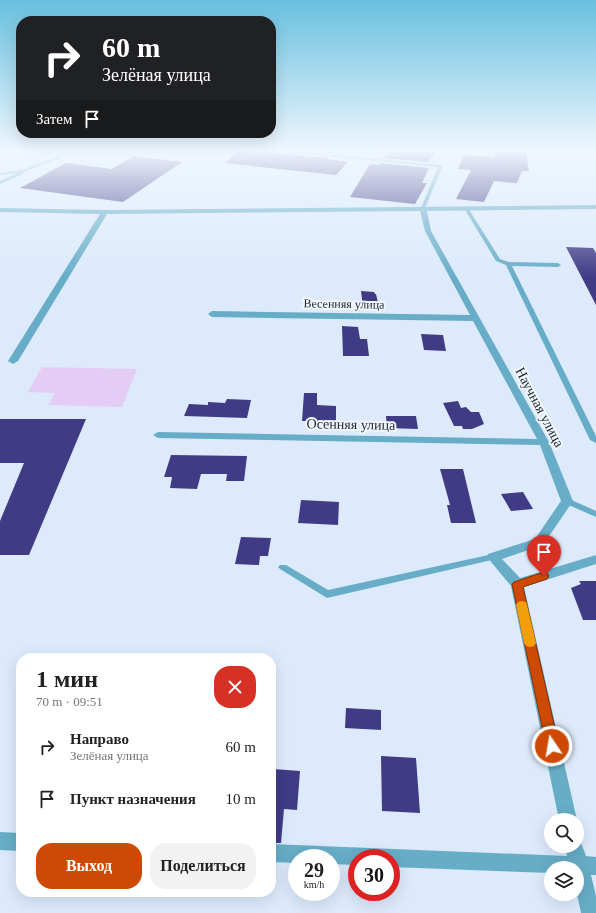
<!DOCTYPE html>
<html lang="ru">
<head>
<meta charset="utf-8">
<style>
	body { margin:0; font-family:"Times New Roman",serif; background:#f2f2f2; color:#222; height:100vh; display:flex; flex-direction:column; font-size:15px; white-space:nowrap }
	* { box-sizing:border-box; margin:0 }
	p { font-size:13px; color:#767676 }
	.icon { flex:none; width:22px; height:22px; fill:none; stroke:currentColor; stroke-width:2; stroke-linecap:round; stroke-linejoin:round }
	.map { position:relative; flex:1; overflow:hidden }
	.side { position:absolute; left:16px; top:653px; width:260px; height:244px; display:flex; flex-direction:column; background:#fff; border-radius:16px; box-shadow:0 4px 16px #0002 }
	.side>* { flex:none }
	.top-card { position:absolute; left:16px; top:16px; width:260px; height:122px; border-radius:16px; box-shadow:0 4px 16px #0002; background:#202124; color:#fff; overflow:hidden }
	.controls { position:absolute; left:544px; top:813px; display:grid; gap:8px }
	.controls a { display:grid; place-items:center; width:40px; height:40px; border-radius:50%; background:#fff; box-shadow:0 4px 16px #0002; font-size:20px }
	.speed { position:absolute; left:288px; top:849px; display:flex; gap:8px; font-size:20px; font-weight:700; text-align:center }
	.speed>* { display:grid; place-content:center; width:52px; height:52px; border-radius:50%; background:#fff; box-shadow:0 4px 16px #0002; line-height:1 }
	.speed small { font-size:10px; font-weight:400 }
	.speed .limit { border:6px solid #d22; background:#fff; color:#111 }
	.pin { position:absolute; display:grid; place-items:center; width:34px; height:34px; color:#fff; margin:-41px -17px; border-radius:50% 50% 50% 0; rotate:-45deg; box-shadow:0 0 4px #0007 }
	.pin .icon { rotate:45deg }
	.me { position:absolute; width:44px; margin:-22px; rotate:348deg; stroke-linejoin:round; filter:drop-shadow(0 0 3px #0008) }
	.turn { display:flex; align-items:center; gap:14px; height:84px; padding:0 20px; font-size:18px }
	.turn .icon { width:52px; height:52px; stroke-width:2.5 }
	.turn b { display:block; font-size:28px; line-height:34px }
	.then { display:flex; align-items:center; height:38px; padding:0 20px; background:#0003; gap:8px; font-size:15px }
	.round { display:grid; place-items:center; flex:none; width:42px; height:42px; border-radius:16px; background:#f2f2f2 }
	.head { display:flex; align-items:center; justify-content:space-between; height:68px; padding:0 20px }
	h1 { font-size:24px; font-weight:700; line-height:30px }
	.cta { display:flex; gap:8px; margin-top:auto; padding:8px 20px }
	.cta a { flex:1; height:46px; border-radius:16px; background:#ce4903; color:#fff; font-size:16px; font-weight:700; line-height:46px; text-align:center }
	.cta a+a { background:#f2f2f2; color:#222 }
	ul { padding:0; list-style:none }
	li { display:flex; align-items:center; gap:12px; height:52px; padding:0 20px }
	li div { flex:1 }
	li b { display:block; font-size:15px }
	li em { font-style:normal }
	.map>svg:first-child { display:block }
</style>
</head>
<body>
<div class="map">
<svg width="596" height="913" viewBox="0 0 596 913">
	<rect width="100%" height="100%" fill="#dceafc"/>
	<!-- green -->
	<path fill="#e5ccf5" d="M 42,367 L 137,369 L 122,407 L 48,405 L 55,393 L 28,392 Z"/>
	<!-- building -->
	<path fill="#403b84" d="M 241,150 L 328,158 L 327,159 L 348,162 L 336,175 L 225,163 Z
		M 296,150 L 337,150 L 333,153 Z
		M 391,150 L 438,150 L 428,162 L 384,158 Z
		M 495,151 L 526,153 L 529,171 L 522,171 L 517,183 L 494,181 L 484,202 L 456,199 L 471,170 L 458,169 L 464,155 L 495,157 Z
		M 134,156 L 182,162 L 123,202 L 20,188 L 66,163 L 112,169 Z
		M 381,163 L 429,168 L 422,183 L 427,183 L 415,204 L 350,197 L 370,164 L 379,165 Z
		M 566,247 L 593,248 L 596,253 L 596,305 Z
		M 361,291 L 374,292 L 375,294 L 376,294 L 379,307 L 363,307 Z
		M 342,326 L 358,327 L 360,339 L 367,339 L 369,356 L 343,356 Z
		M 421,334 L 443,335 L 446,351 L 424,350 Z
		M 304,393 L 317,393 L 317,405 L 336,406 L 336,421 L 302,421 Z
		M 227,399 L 251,400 L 247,418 L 184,416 L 189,404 L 208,405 L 208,402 L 225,403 Z
		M 458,401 L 461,408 L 466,407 L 471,412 L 479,412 L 484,424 L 472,429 L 463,429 L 462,426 L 454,426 L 443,403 Z
		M 386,416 L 416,416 L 418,429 L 387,428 Z
		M 0,419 L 86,419 L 29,555 L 0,555 L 0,521 L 24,463 L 0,463 Z
		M 171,455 L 247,456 L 244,481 L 226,481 L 227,474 L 201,474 L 197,489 L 170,488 L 172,477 L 164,477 Z
		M 440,469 L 463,469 L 476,523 L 451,523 L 447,505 L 450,505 Z
		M 523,492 L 533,509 L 511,511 L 501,494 Z
		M 301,500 L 339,502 L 338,525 L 298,523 Z
		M 241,537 L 271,538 L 268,556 L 260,556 L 259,565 L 235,564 Z
		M 579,581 L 596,581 L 596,620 L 583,620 L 571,588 L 581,584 Z
		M 346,708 L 381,710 L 381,730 L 345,728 Z
		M 381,756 L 416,758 L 420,813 L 382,811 Z
		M 273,769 L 300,771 L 297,810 L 284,809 L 281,843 L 271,843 L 271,776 Z"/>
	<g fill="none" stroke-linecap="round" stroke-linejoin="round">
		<!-- service -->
		<path fill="#67adc7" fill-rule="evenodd" d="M 62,150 L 66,150 L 58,159 L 23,172 L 23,174 L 0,184 L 0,181 L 17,173 L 0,175 L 0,173 L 22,170 L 56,157 Z
			M 271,150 L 283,150 L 441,165 L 443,166 L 425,208 L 423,209 L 421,208 L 438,167 L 273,151 Z
			M 464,207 L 468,208 L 500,259 L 509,262 L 558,263 L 561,265 L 558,267 L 512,266 L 596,436 L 596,443 L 590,440 L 506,265 L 496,261 L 464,208 Z
			M 567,498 L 596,511 L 596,517 L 564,503 L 563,501 L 564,499 Z
			M 493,554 L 496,555 L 498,557 L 496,559 L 327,598 L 280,569 L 278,567 L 280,565 L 286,565 L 328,590 Z"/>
		<!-- minor -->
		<path fill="#67adc7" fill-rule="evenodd" d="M 596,205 L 596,209 L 427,211 L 431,231 L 549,442 L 573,501 L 543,545 L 502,559 L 520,578 L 596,555 L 596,564 L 524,587 L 577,820 L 559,820 L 511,586 L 487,557 L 488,554 L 535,539 L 561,501 L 540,445 L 158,438 L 153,435 L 158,432 L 537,439 L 473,321 L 212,317 L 208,314 L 212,311 L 470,315 L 425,231 L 420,211 L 107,214 L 18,361 L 13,364 L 8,361 L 100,214 L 0,212 L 0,208 L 105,210 Z
			M 0,832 L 21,833 L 21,851 L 0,850 Z
			M 577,838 L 580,840 L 586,856 L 596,857 L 596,875 L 591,875 L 596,896 L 596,913 L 581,913 L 577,894 L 577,868 L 551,868 L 551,873 L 391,867 L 391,858 L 357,858 L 357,865 L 331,864 L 331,858 L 297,858 L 297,863 L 271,862 L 271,844 L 567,856 L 565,846 L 577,846 Z"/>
	</g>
	<!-- sky -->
	<linearGradient id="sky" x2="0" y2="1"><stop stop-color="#67c0df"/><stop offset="0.54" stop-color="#eff6fe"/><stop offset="1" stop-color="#eff6fe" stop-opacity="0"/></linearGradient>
	<rect width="596" height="278" fill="url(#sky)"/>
	<!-- route -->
	<path fill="#ce4903" stroke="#862f02" d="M 544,572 L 547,573 L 549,576 L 547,579 L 523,587 L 559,746 L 557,751 L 552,752 L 548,751 L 546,746 L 512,584 L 514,582 Z"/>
	<!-- slow -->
	<path fill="#f59e0b" d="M 522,601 L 526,602 L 527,605 L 536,643 L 534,646 L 530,647 L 526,646 L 524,643 L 516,605 L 518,602 Z"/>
	<g text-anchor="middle" stroke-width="4" stroke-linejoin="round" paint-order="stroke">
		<!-- far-street labels -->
		<g font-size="12" fill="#1d2228" stroke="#f1f7fe">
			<text transform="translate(344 304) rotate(1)" y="4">Весенняя улица</text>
		</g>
		<!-- street labels -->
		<g font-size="14" fill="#1d2228" stroke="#f1f7fe">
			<text transform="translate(540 407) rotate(62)" y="5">Научная улица</text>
			<text transform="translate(351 424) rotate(1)" y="5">Осенняя улица</text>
		</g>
	</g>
</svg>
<div class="controls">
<a><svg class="icon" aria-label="search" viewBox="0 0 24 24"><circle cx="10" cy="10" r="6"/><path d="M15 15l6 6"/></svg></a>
<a><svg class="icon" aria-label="layers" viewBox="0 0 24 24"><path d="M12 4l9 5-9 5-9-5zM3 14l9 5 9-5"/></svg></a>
</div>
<div class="speed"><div>29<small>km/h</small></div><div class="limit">30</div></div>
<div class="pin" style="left:544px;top:576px;background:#d93025"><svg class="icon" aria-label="arrive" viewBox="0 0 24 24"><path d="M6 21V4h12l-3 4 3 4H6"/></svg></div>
<svg class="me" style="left:552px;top:746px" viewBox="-20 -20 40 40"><circle r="17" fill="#ce4903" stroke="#fff" stroke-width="3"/><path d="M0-11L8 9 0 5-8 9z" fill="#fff"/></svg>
<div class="top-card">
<div class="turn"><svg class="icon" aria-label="right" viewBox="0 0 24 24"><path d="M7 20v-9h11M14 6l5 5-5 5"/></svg><div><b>60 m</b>Зелёная улица</div></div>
<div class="then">Затем<svg class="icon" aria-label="arrive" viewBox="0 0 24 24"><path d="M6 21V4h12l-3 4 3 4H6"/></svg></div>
</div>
<section class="side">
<div class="head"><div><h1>1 мин</h1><p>70 m · 09:51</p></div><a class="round" style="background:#d93025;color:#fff"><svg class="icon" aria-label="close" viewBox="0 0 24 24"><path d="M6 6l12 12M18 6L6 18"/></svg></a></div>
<ul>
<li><svg class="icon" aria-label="right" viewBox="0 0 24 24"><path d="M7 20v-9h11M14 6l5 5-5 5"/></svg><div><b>Направо</b><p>Зелёная улица</p></div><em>60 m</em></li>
<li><svg class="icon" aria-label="arrive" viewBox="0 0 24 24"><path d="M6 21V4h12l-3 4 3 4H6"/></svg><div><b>Пункт назначения</b></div><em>10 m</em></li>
</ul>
<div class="cta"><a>Выход</a><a>Поделиться</a></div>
</section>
</div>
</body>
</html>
